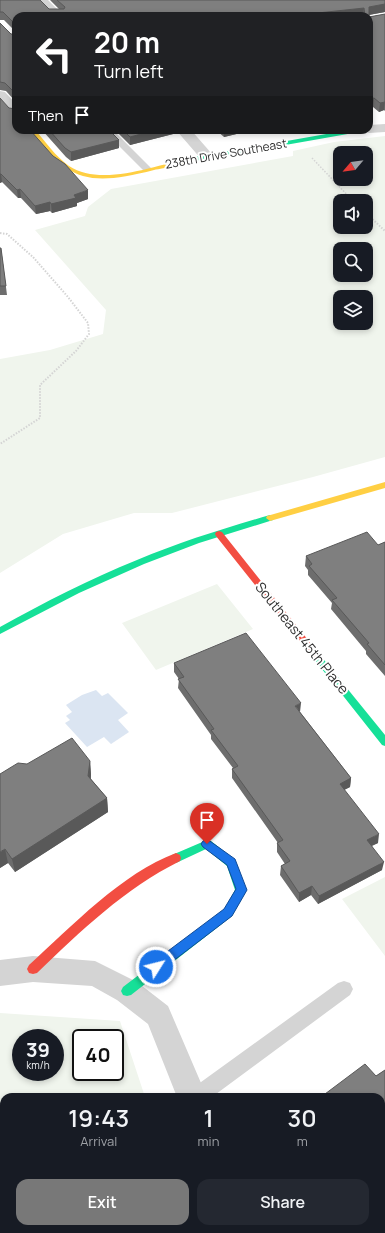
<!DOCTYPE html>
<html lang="en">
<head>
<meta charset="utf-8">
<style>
	body { margin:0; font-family:Manrope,sans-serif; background:#242831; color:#f1f3f6; height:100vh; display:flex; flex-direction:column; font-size:15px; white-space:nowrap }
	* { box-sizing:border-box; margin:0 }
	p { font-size:13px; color:#9ea1a6 }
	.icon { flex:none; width:22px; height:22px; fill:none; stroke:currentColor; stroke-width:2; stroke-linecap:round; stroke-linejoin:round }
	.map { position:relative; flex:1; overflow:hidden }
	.panel { position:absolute; left:0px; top:1093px; width:385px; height:140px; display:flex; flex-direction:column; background:#171b24; border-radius:12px 12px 0 0; box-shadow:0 2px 6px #0003 }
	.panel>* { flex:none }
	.hud { position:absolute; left:12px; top:12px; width:361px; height:122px; border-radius:12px; box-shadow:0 2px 6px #0003; background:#202124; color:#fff; overflow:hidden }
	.needle { width:26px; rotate:241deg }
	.buttons { position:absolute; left:333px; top:146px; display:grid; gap:8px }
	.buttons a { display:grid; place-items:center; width:40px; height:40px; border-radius:8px; background:#171b24; box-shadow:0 2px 6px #0003; font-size:20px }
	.speed { position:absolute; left:12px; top:1029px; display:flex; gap:8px; font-size:20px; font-weight:700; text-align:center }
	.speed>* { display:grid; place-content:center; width:52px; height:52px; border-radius:50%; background:#171b24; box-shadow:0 2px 6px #0003; line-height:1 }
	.speed small { font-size:10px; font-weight:400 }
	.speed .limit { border:2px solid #111; border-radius:6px; background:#fff; color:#111 }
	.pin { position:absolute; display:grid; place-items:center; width:34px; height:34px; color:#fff; margin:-41px -17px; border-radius:50% 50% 50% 0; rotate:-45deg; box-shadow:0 0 4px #0007 }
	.pin .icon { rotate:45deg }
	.me { position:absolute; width:44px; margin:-22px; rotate:54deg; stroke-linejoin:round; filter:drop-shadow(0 0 3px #0008) }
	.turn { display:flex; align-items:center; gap:14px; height:84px; padding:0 16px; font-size:18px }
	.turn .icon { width:52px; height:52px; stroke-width:2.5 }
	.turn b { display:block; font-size:28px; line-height:34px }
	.then { display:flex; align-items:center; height:38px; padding:0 16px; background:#0003; gap:8px; font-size:15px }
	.eta { display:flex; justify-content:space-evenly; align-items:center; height:68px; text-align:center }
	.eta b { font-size:24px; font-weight:600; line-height:28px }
	.cta { display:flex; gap:8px; margin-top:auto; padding:8px 16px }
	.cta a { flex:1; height:46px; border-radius:12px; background:#787878; color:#fff; font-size:16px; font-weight:600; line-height:46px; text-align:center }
	.cta a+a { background:#242831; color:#f1f3f6 }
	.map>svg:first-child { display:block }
</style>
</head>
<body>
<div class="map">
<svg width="385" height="1233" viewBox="0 0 385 1233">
	<rect width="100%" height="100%" fill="#fff"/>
	<!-- green -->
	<path fill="#f0f5ed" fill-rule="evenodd" d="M 385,136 L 385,457 L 313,477 L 172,513 L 134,513 L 63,534 L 0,573 L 0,359 L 50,350 L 103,334 L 106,310 L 35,230 L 85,216 L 88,207 L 111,189 L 293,156 L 293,151 L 334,142 ZM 340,153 L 366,153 L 366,179 L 340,179 ZM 340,201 L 366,201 L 366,227 L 340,227 ZM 340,249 L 366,249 L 366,275 L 340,275 ZM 340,297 L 366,297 L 366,323 L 340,323 Z
		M 217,584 L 253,629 L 156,670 L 122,623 Z
		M 385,877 L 385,956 L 342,899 Z
		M 0,1013 L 120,1021 L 145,1097 L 4,1097 L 4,1229 L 190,1229 L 192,1233 L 0,1233 ZM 21,1038 L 55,1038 L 55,1072 L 21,1072 ZM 81,1038 L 115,1038 L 115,1072 L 81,1072 Z"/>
	<!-- water -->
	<path fill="#dbe5f2" d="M 96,690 L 102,696 L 108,693 L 128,713 L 118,720 L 129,732 L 111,744 L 104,737 L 87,747 L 65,723 L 70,720 L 66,716 L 72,712 L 66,705 L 82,695 Z"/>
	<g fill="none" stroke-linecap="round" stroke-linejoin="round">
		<!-- path-far1 -->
		<path stroke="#d4d4d4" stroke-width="1.5" stroke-dasharray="1.5 1.5" stroke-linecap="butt" d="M 312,158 L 353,201"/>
		<!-- path -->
		<path stroke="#d4d4d4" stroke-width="2" stroke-dasharray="1.5 1.5" stroke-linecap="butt" d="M 366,213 L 385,231
			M 0,233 L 7,234 L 33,257 L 68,297 L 88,323 L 89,334 L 76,351 L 40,385 L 40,418 L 0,444"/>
		<!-- lane -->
		<path fill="#d4d4d4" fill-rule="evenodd" d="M 103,130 L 113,130 L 152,169 L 150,171 L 144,171 Z
			M 344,981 L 350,983 L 353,989 L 350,995 L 212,1097 L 188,1097 L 190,1090 L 338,983 Z"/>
		<!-- street -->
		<path fill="#d4d4d4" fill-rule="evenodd" d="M 35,0 L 48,0 L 64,16 L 51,16 Z
			M 0,91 L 5,92 L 16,104 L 16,116 L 11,115 L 0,103 Z
			M 385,124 L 385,132 L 369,133 L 363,130 L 369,130 L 369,125 Z
			M 176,130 L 191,130 L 212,154 L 214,157 L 212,160 L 207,161 L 202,160 Z
			M 33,956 L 95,961 L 137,982 L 168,1006 L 207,1097 L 177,1097 L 148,1024 L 117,1000 L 92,986 L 33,982 L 0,986 L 0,960 Z
			M 227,1229 L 259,1229 L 261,1233 L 229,1233 Z"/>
		<!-- fast -->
		<path fill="#16e098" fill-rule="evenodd" d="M 349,130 L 362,130 L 359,132 L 189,162 L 186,160 L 189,158 Z
			M 270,515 L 274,518 L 273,520 L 199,543 L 144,564 L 79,593 L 0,634 L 0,627 C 45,602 90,579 137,560 C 180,542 225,528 270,515 Z
			M 317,654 L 320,655 L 385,735 L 385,746 L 382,745 L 314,659 L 312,657 L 314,655 Z
			M 207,840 L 211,841 L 235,860 L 246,890 L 245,893 L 232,916 L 131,995 L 127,996 L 123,995 L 121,991 L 123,987 L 224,910 L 235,890 L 227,866 L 206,849 L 176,863 L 172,861 L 171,858 L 172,855 Z"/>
		<!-- slow -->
		<path fill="#ffcf43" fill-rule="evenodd" d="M 29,130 L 35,130 C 46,142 55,156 69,166 C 101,187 154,166 189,158 L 192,160 C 185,165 164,168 154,170 C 91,186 69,183 29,130 Z
			M 385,482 L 385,488 L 270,521 L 266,518 L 267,516 Z"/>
		<!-- jam -->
		<path fill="#f24e42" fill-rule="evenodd" d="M 219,531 L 222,532 L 320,655 L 322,657 L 320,659 L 314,659 L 216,536 L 215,534 L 216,532 Z
			M 176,853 L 180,855 L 181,858 L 180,861 C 124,889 82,930 37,973 L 33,974 L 29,973 L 27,969 L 29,965 C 71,927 122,873 176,853 Z"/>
	</g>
	<!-- wall -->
	<path fill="#6d6d6d" d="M 0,0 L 49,9 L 59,9 L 50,0 L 385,0 L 385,12 L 369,15 L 369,16 L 363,16 L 363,15 L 358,16 L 16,16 L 16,32 L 4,20 L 0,20 Z
		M 385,14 L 385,111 L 384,110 L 379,112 L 373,107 L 369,108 L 369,17 Z
		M 0,23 L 11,34 L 16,34 L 16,102 L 6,91 L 0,90 Z
		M 0,98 L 16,130 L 88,199 L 77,203 L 77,206 L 52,213 L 50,211 L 36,214 L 21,198 L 18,198 L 2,182 L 0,183 Z
		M 42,130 L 109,130 L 119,140 L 119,148 L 71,161 L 66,157 Z
		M 115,130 L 177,130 L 177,133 L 130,145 Z
		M 216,130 L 253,130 L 224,137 Z
		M 0,248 L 1,248 L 7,295 L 0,295 Z
		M 385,542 L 385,676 L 366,654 L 366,651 L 331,609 L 332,603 L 308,575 L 308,570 L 305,566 L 306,556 L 378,545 Z
		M 174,663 L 300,712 L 351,778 L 350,787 L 344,790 L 378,843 L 372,846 L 382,870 L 318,904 L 311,895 L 299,902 L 280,875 L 281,866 L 285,864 L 277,852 L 277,843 L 278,843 L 232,778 L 232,769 L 233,768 L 211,739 L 211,735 L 178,688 L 179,679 L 174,672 Z
		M 90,761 L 91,775 L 91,779 L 107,798 L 108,812 L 15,872 L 8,863 L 0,868 L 27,764 Z
		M 385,1070 L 385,1233 L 380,1233 L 377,1229 L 381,1229 L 381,1097 L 376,1076 Z
		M 358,1229 L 372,1229 L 367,1233 L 361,1233 Z"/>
	<!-- shaded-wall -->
	<path fill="#595959" d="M 385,4 L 385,12 L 368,15 L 369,7 Z
		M 364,8 L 363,15 L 358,16 L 290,16 Z
		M 259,14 L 259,16 L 247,16 Z
		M 374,98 L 373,107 L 369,108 L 369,99 Z
		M 385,102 L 384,110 L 379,112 L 380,103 Z
		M 156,130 L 177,130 L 177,133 L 130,145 L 130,137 Z
		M 224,130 L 253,130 L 224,137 Z
		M 119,140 L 119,148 L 71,161 L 71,152 Z
		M 0,174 L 1,174 L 2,182 L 0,183 Z
		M 20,189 L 21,198 L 18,198 L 17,190 Z
		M 88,190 L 88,199 L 77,203 L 77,206 L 52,213 L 51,204 L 74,195 Z
		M 50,202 L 50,211 L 36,214 L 35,206 Z
		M 301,703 L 300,712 L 295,706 Z
		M 90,761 L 91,775 L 89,790 L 88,776 Z
		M 351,778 L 350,787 L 338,793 L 340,784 Z
		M 107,798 L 108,812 L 15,872 L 12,859 Z
		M 379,834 L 378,843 L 366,848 L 367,840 Z
		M 5,849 L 8,863 L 0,868 L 0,852 Z
		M 384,862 L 382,870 L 318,904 L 319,896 Z
		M 312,886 L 311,895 L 299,902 L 299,893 Z
		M 366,1229 L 372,1229 L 367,1233 L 364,1233 Z"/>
	<!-- building -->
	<path fill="#7f7f7f" stroke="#595959" d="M 0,0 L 40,0 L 49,9 L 64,9 L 65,7 L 57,0 L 385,0 L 385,4 L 369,7 L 369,16 L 365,16 L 364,8 L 290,16 L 262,16 L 259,14 L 247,16 L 16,16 L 16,25 L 3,12 L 0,12 Z
		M 385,14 L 385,102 L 380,103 L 374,98 L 369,99 L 369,17 Z
		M 0,23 L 11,34 L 16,34 L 16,94 L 5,83 L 0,82 Z
		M 0,98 L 9,108 L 16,109 L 16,130 L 30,130 L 53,156 L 65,164 L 88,190 L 74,195 L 76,198 L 51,204 L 50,202 L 35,206 L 20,189 L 17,190 L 1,174 L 0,174 Z
		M 49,130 L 109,130 L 119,140 L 71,152 L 65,148 Z
		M 123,130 L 156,130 L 130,137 Z
		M 0,248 L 1,248 L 6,286 L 0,286 Z
		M 367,532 L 378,545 L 385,542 L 385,665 L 367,644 L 369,643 L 332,600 L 337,598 L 309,566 L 312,564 L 306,556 Z
		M 246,633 L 301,703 L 295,706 L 351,778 L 340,784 L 379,834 L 367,840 L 384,862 L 319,896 L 312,886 L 299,893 L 281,866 L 290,861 L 277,843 L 283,840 L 232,769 L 238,766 L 211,730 L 214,729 L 178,679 L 184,677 L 174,663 Z
		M 72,738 L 90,761 L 88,776 L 107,798 L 12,859 L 5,849 L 0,852 L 0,774 L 18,763 L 27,764 Z
		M 365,1064 L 376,1076 L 385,1070 L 385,1225 L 381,1220 L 381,1097 L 321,1097 Z"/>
	<!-- route -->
	<path fill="#1a73e8" stroke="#114b97" d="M 207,839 L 235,859 L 247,890 L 232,916 L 160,971 L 156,972 L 152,971 L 151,967 L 152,963 L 224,909 L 236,889 L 227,865 L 203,847 L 201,844 L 203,841 Z"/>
	<g text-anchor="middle" stroke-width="4" stroke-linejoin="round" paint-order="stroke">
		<!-- far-street labels -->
		<g font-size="12" fill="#303030" stroke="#fff">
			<text transform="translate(226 154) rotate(-10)" y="4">238th Drive Southeast</text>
		</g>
		<!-- street labels -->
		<g font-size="14" fill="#303030" stroke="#fff">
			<text transform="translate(302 638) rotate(51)" y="5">Southeast 45th Place</text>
		</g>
	</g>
</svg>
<div class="buttons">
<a><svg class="needle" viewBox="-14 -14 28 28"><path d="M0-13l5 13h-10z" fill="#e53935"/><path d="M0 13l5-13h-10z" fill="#9ea1a6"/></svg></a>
<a><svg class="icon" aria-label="sound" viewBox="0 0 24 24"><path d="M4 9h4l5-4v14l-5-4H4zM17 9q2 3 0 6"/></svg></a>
<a><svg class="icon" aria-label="search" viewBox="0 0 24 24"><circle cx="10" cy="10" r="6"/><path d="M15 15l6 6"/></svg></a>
<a><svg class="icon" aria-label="layers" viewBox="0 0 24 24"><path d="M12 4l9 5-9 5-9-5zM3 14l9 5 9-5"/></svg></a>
</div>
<div class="speed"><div>39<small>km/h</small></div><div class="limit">40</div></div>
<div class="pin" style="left:207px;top:844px;background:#d93025"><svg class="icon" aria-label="arrive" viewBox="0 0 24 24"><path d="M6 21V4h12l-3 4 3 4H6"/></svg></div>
<svg class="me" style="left:156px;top:967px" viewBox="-20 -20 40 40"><circle r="17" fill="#1a73e8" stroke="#fff" stroke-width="3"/><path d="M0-11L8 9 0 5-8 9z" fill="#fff"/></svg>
<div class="hud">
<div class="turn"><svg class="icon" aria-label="left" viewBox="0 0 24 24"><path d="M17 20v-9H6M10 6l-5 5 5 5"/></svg><div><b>20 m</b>Turn left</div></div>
<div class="then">Then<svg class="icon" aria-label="arrive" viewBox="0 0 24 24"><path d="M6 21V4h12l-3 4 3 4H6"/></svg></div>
</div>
<section class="panel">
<div class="eta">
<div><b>19:43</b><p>Arrival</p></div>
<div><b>1</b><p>min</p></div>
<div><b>30</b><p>m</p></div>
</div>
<div class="cta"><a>Exit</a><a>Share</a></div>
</section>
</div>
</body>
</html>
